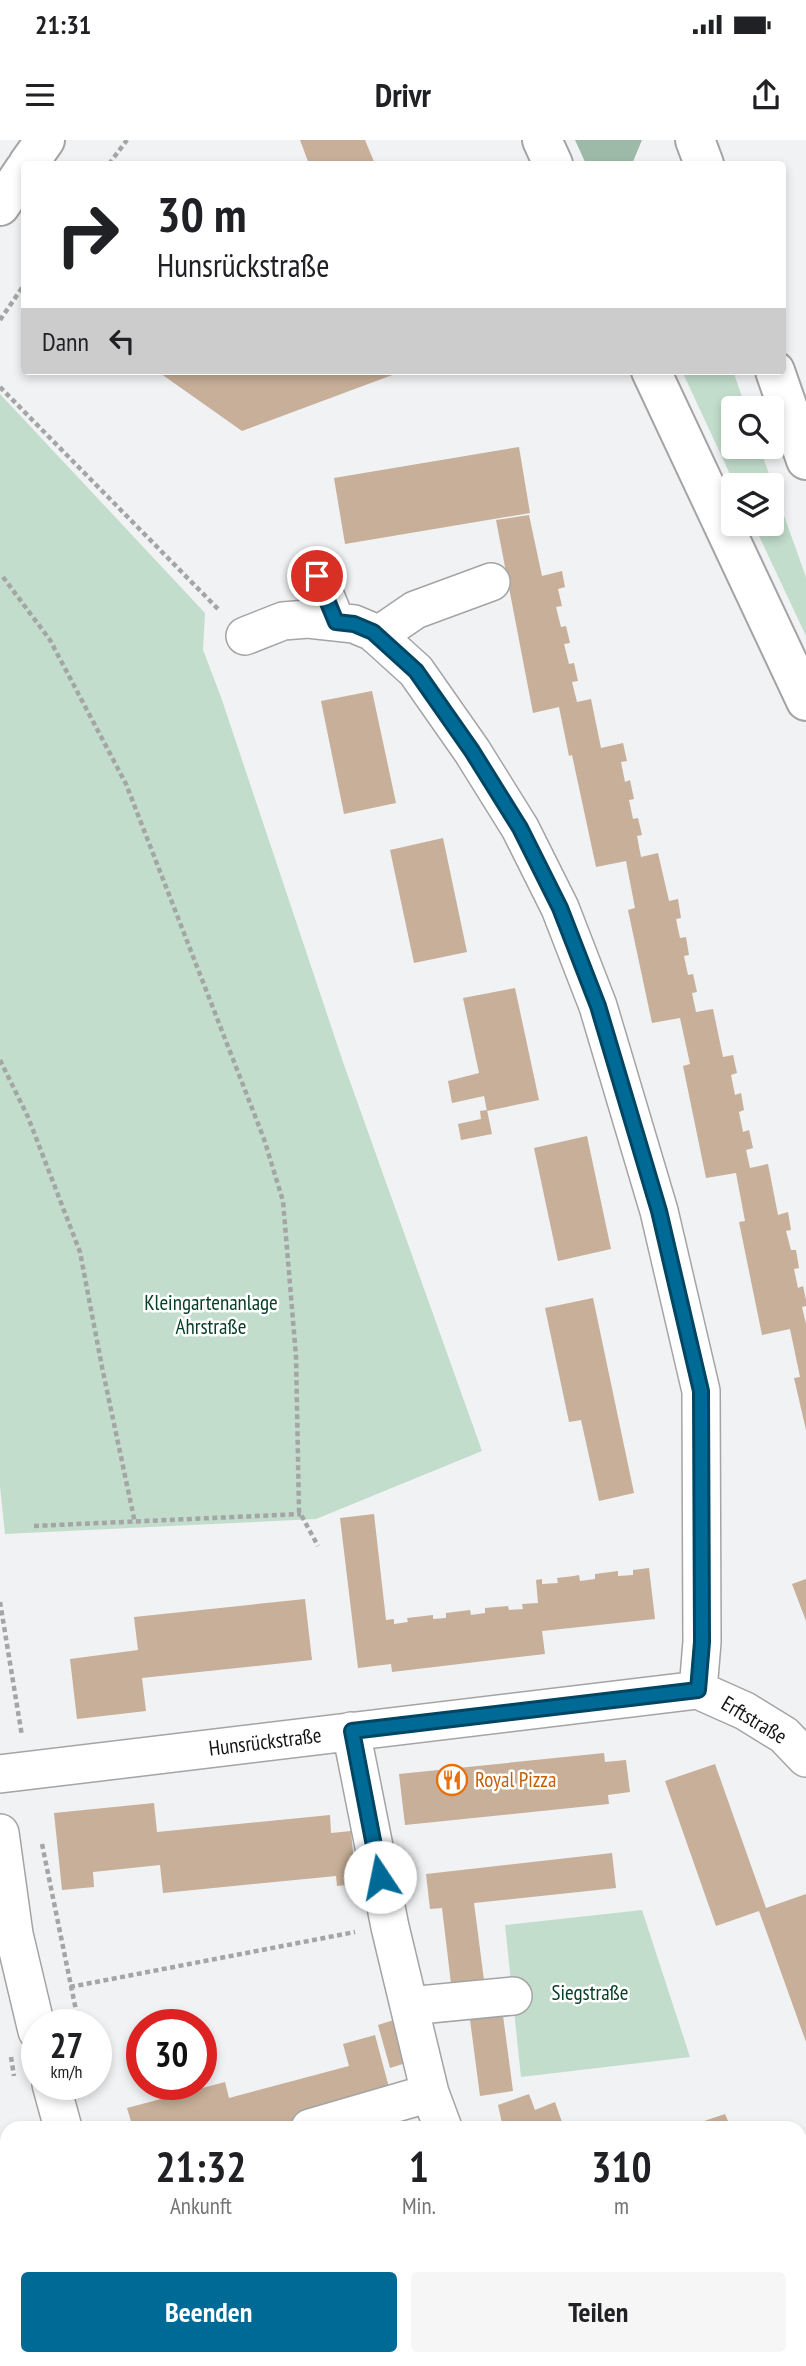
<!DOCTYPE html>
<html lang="de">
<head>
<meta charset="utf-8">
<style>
	body { margin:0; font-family:"PT Sans Narrow",sans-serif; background:#f6f6f6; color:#202124; height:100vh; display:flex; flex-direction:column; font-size:26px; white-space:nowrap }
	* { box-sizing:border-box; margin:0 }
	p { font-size:23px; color:#757577 }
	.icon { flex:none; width:38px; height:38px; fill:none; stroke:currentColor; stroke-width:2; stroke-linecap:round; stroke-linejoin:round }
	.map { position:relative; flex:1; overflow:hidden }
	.details { position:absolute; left:0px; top:1981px; width:807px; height:245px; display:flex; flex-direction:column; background:#fff; border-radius:21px 21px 0 0; box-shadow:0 4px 10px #0003 }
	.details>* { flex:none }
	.hud { position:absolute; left:21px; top:21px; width:765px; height:214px; border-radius:7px; box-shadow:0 4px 10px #0003; background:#fff; color:#202124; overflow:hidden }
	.controls { position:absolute; left:721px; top:256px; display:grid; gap:14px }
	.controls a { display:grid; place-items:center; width:63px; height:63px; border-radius:7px; background:#fff; box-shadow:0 4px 10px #0003; font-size:35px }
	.speed { position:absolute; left:21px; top:1869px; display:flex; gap:14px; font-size:35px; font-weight:700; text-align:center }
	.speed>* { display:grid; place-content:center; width:91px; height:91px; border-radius:50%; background:#fff; box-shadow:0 4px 10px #0003; line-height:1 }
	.speed small { font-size:18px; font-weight:400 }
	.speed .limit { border:10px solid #d22; background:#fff; color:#111 }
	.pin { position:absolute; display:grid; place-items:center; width:60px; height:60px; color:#fff; margin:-30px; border:4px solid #fff; border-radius:50%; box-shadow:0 2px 7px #0007 }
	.me { position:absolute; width:77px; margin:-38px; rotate:349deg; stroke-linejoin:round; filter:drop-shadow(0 0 5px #0008) }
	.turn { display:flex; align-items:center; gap:24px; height:147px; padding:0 21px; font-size:32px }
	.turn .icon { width:91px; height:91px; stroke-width:2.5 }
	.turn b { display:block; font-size:49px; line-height:60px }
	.then { display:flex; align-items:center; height:66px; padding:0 21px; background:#0003; gap:14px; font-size:26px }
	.eta { display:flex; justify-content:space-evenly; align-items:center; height:119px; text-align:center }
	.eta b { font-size:42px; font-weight:700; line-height:49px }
	.primary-button { display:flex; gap:14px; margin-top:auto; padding:14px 21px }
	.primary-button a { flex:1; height:80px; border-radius:7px; background:#006a97; color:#fff; font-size:28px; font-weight:700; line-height:80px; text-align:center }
	.primary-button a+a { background:#f6f6f6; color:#202124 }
	.status { display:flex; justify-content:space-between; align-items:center; height:49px; padding:0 35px; background:#fff; direction:ltr }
	.status svg { height:19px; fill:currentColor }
	header { display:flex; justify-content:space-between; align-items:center; height:91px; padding:0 21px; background:#fff; font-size:32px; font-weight:700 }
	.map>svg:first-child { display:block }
</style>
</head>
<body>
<div class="status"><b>21:31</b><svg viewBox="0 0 49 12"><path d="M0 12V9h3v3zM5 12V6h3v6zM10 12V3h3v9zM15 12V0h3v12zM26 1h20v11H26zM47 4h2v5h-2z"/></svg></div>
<header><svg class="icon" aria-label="menu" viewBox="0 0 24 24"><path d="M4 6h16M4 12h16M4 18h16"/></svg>Drivr<svg class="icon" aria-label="share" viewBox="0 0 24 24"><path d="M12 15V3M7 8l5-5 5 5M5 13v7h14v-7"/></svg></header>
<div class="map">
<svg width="806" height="2226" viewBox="0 0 806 2226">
	<rect width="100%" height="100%" fill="#f1f2f3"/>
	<!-- green -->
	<path fill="#c2ddcc" d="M 682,231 L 733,231 L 746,268 L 733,268 L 733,306 L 759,306 L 806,437 L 806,496 L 753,383 L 772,383 L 772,345 L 735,345 Z
		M 0,254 L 205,473 L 203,510 L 221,557 L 343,922 L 482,1311 L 316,1379 L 5,1394 L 0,1346 Z
		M 642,1770 L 690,1917 L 521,1937 L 505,1785 Z"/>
	<!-- forest -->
	<path fill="#9dbaa8" d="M 575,0 L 642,0 L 632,24 L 586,24 Z"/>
	<!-- building -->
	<path fill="#c7af99" d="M 300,0 L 365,0 L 375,24 L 309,24 Z
		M 157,231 L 403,231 L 242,291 Z
		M 519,307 L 530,373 L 345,404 L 334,338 Z
		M 529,375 L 542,436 L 562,431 L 565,447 L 558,449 L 562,466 L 556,467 L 561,487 L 566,486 L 570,503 L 564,504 L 569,524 L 574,523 L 578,541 L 572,542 L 577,562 L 591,559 L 601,608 L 623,603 L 627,621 L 621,622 L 625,642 L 630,640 L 634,659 L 629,660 L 633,679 L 638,678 L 642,695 L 637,696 L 641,717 L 658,713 L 669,761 L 678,759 L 681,778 L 676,779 L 680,798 L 686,797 L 689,815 L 684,816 L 688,835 L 693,834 L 697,852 L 692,853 L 696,872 L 713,869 L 723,917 L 733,915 L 737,933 L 731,935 L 735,955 L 741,953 L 744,970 L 739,972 L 743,992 L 749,990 L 753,1008 L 746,1010 L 750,1028 L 768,1024 L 778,1075 L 788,1072 L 791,1090 L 786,1091 L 791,1110 L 796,1110 L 799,1128 L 794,1129 L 798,1148 L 803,1146 L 806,1160 L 806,1166 L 802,1167 L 806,1184 L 806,1290 L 794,1238 L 800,1237 L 790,1189 L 762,1195 L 739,1082 L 745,1081 L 736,1033 L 706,1038 L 683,926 L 690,924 L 680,878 L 652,883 L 628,770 L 635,768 L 626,721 L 596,727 L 572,615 L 569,616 L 559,567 L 533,573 L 496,380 Z
		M 372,551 L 396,663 L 344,674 L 321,561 Z
		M 443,698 L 467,812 L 414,823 L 390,710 Z
		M 515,848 L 539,960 L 487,971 L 484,956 L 452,963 L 448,941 L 479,933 L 463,858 Z
		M 487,970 L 492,994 L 461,1000 L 458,984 L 481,979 L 480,971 Z
		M 587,996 L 611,1109 L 558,1121 L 534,1008 Z
		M 593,1158 L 634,1353 L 599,1361 L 581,1280 L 569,1282 L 545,1168 Z
		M 374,1374 L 386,1480 L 394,1479 L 394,1484 L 408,1482 L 407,1478 L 433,1475 L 433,1479 L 446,1478 L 446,1473 L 470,1470 L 471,1475 L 485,1473 L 485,1468 L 508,1466 L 509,1470 L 523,1469 L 522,1464 L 538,1463 L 536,1440 L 542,1439 L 542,1444 L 558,1443 L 557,1438 L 574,1436 L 579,1435 L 580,1441 L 595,1439 L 595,1434 L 618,1431 L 618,1436 L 633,1435 L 633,1430 L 649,1428 L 655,1479 L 542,1491 L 545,1514 L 392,1532 L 391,1524 L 358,1528 L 340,1378 Z
		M 806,1439 L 806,1481 L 792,1444 Z
		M 305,1459 L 312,1520 L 142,1538 L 146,1571 L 77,1579 L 70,1519 L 138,1510 L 134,1477 Z
		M 604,1613 L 605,1622 L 626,1620 L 630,1652 L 608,1655 L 609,1664 L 405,1685 L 399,1634 Z
		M 715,1624 L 766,1768 L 806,1754 L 806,1902 L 759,1771 L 716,1786 L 665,1641 Z
		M 154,1663 L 157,1692 L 330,1675 L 331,1693 L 351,1691 L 356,1744 L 337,1746 L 336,1736 L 163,1753 L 160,1725 L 93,1732 L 94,1747 L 62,1750 L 54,1673 Z
		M 612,1713 L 616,1748 L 474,1763 L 485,1848 L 452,1852 L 442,1768 L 430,1769 L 426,1734 Z
		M 502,1868 L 513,1951 L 480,1956 L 469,1872 Z
		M 397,1879 L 409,1922 L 390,1928 L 378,1885 Z
		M 375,1895 L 391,1955 L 268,1988 L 133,1988 L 127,1968 L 225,1942 L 229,1958 L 349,1926 L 343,1904 Z
		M 529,1954 L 535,1970 L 555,1962 L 564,1988 L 503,1988 L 498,1965 Z
		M 725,1974 L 731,1988 L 685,1988 L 710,1979 Z
		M 803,2096 L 806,2100 L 806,2152 L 800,2156 L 800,2098 Z
		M 7,2104 L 7,2219 L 70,2219 L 72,2226 L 8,2226 L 0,2203 L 0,2106 Z
		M 598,2219 L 651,2219 L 656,2226 L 602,2226 Z"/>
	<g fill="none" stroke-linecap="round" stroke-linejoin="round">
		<!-- minor casing -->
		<g stroke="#a4a4a5" stroke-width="40">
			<path id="minor" d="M 317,436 L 336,482
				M 245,496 L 283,481 L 308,479 L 354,484 L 373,492 L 416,531 L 472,611 L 520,688 L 560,768 L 598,866 L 659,1071 L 701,1251 L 702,1502 L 698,1550
				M 377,496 L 415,470 L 491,442
				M 698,1550 L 745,1571 L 784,1595 L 806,1618
				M 351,1591 L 390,1787 L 430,1953 L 443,1988
				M 0,1634 L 698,1550
				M 0,1693 L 14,1794 L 37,1891
				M 409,1866 L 513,1856
				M 51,1944 L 63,1988
				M 310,1988 L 430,1953
				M 0,2052 L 7,2050
				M 136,2219 L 139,2226
				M 540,2219 L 544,2226
				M 220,2226 L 237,2219"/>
		</g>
		<!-- major casing -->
		<g stroke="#a4a4a5" stroke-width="42">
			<path id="major" d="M 28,24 L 45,0
				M 0,66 L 24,30"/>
		</g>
		<!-- highway casing -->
		<g stroke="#a4a4a5" stroke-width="42">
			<path id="highway" d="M 542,0 L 553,24
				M 695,0 L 704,24
				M 651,231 L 806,561
				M 775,231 L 806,320"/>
		</g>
		<!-- path -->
		<path stroke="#a4a5a5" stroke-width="4.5" stroke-dasharray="5 3.5" stroke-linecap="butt" d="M 109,24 L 127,0
			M 0,180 L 24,145
			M 0,247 L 219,470
			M 3,437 L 50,500 L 126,644 L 264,999 L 283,1061 L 296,1216 L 299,1371 L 318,1406
			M 0,920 L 28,977 L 80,1112 L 102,1227 L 135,1383
			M 34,1386 L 301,1374
			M 0,1462 L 22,1596
			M 42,1704 L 79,1885
			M 70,1847 L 355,1792
			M 11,1917 L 14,1936
			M 800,2061 L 806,2064
			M 706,2219 L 711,2226"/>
		<!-- minor -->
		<use href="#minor" stroke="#fff" stroke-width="37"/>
		<!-- major -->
		<use href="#major" stroke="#fff" stroke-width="38"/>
		<!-- highway -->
		<use href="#highway" stroke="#fff" stroke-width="38"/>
	</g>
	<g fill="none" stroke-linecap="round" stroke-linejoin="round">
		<!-- route casing -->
		<g stroke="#004562" stroke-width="18">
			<path id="route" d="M 317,436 L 336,482 L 354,484 L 373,492 L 416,531 L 472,611 L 520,688 L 560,768 L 598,866 L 659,1071 L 701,1251 L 702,1502 L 698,1550 L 352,1591 L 380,1737"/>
		</g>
		<!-- route -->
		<use href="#route" stroke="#006a97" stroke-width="12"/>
	</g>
	<!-- icons -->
	<defs>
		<g id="restaurant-ring" transform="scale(1.575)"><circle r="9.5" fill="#fff" stroke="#e8710a" stroke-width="1.5"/><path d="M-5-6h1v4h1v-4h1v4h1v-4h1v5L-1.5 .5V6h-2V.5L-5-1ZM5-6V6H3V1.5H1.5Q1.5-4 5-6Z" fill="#e8710a"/></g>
	</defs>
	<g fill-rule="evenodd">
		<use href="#restaurant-ring" x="452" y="1640"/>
	</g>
	<g text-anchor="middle" stroke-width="5" stroke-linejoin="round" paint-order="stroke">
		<!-- park labels -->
		<g font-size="21" fill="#084027" stroke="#fff">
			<text x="211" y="1170">Kleingartenanlage<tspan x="211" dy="24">Ahrstraße</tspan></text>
			<text x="590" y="1860">Siegstraße</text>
		</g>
		<!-- street labels -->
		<g font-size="21" fill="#141515" stroke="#fff">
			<text transform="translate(754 1580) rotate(31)" y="7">Erftstraße</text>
			<text transform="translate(265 1602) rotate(-7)" y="7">Hunsrückstraße</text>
		</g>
		<!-- food labels -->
		<g font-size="21" fill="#c56008" stroke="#fff" text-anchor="start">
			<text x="475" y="1647">Royal Pizza</text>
		</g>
	</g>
</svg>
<div class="controls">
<a><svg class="icon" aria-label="search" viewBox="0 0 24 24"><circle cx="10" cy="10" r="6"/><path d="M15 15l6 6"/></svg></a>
<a><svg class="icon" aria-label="layers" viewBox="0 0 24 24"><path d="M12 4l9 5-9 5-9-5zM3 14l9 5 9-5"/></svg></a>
</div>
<div class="speed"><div>27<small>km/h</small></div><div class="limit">30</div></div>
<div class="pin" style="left:317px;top:436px;background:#d93025"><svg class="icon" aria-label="arrive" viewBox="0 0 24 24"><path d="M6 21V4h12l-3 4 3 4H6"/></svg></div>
<svg class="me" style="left:380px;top:1737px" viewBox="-20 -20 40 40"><circle r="19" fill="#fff"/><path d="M0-13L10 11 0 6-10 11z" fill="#006a97"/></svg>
<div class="hud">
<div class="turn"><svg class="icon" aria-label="right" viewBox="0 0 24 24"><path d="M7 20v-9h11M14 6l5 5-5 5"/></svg><div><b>30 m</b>Hunsrückstraße</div></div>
<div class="then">Dann<svg class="icon" aria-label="left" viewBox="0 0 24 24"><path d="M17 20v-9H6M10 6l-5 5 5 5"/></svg></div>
</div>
<section class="details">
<div class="eta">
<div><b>21:32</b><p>Ankunft</p></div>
<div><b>1</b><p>Min.</p></div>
<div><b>310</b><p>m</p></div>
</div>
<div class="primary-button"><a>Beenden</a><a>Teilen</a></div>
</section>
</div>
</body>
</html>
